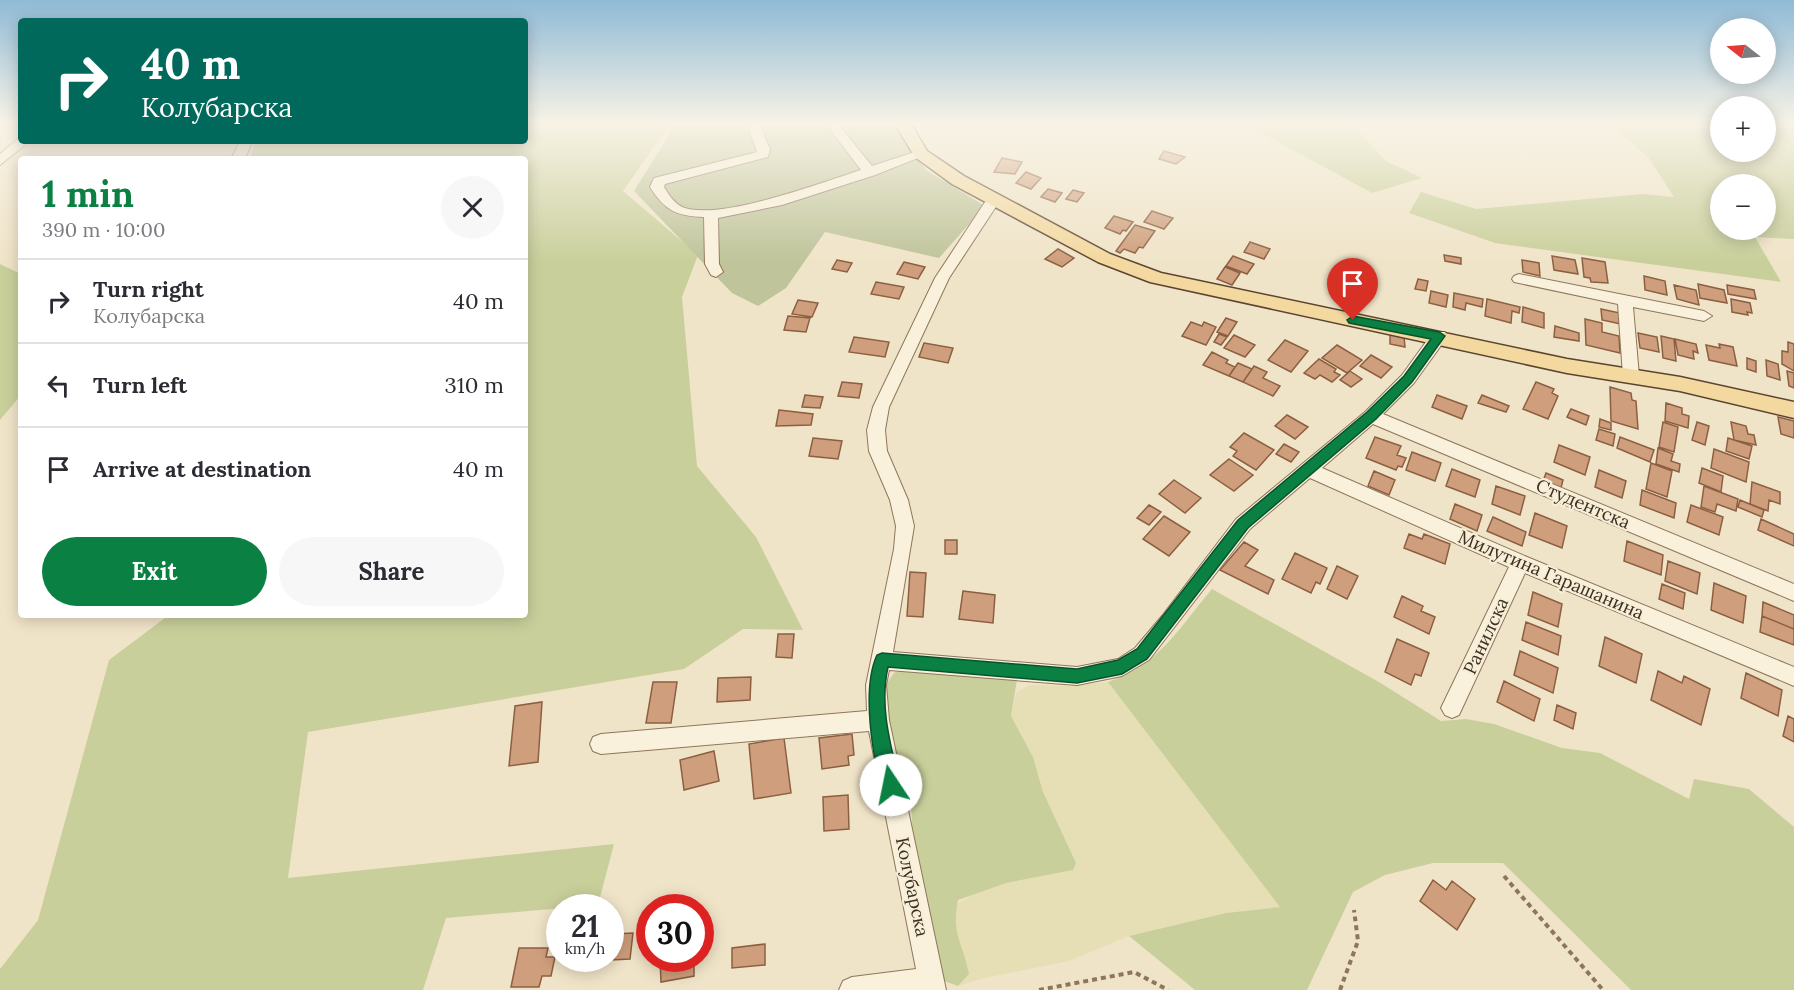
<!DOCTYPE html>
<html lang="en">
<head>
<meta charset="utf-8">
<style>
	body { margin:0; font-family:Lora,serif; background:#f7f7f7; color:#2b2b33; height:100vh; display:flex; flex-direction:column; font-size:22px; white-space:nowrap }
	* { box-sizing:border-box; margin:0 }
	p { font-size:20px; color:#7c7c81 }
	.icon { flex:none; width:33px; height:33px; fill:none; stroke:currentColor; stroke-width:2; stroke-linecap:round; stroke-linejoin:round }
	.map { position:relative; flex:1; overflow:hidden }
	.details { position:absolute; left:18px; top:156px; width:510px; height:462px; display:flex; flex-direction:column; background:#fff; border-radius:6px; box-shadow:0 3px 15px #0003 }
	.details>* { flex:none }
	.top-card { position:absolute; left:18px; top:18px; width:510px; height:126px; border-radius:6px; box-shadow:0 3px 15px #0003; background:#00695c; color:#fff; overflow:hidden }
	.needle { width:39px; rotate:287deg }
	.buttons { position:absolute; left:1710px; top:18px; display:grid; gap:12px }
	.buttons a { display:grid; place-items:center; width:66px; height:66px; border-radius:50%; background:#fff; box-shadow:0 3px 15px #0003; font-size:30px }
	.speed { position:absolute; left:546px; top:894px; display:flex; gap:12px; font-size:30px; font-weight:700; text-align:center }
	.speed>* { display:grid; place-content:center; width:78px; height:78px; border-radius:50%; background:#fff; box-shadow:0 3px 15px #0003; line-height:1 }
	.speed small { font-size:15px; font-weight:400 }
	.speed .limit { border:9px solid #d22; background:#fff; color:#111 }
	.pin { position:absolute; display:grid; place-items:center; width:51px; height:51px; color:#fff; margin:-62px -26px; border-radius:50% 50% 50% 0; rotate:-45deg; box-shadow:0 0 6px #0007 }
	.pin .icon { rotate:45deg }
	.me { position:absolute; width:66px; margin:-33px; rotate:349deg; stroke-linejoin:round; filter:drop-shadow(0 0 4px #0008) }
	.turn { display:flex; align-items:center; gap:21px; height:126px; padding:0 24px; font-size:27px }
	.turn .icon { width:78px; height:78px; stroke-width:2.5 }
	.turn b { display:block; font-size:42px; line-height:51px }
	.round { display:grid; place-items:center; flex:none; width:63px; height:63px; border-radius:32px; background:#f7f7f7 }
	.head { display:flex; align-items:center; justify-content:space-between; height:102px; padding:0 24px }
	h1 { font-size:36px; font-weight:700; line-height:45px; color:#0b8043 }
	.button { display:flex; gap:12px; margin-top:auto; padding:12px 24px }
	.button a { flex:1; height:69px; border-radius:36px; background:#0b8043; color:#fff; font-size:24px; font-weight:700; line-height:69px; text-align:center }
	.button a+a { background:#f7f7f7; color:#2b2b33 }
	ul { padding:0; list-style:none }
	li { display:flex; align-items:center; gap:18px; height:84px; padding:0 24px; border-top:2px solid #e1e1e2 }
	li div { flex:1 }
	li b { display:block; font-size:22px }
	li em { font-style:normal }
	.map>svg:first-child { display:block }
</style>
</head>
<body>
<div class="map">
<svg width="1794" height="990" viewBox="0 0 1794 990">
	<rect width="100%" height="100%" fill="#f0e4c8"/>
	<!-- farmland -->
	<path fill="#e6deb5" d="M 1108,682 L 1281,907 L 1226,913 L 1129,936 L 1069,961 L 980,979 L 958,986 L 969,974 L 956,938 L 954,918 L 957,904 L 979,891 L 1006,883 L 1072,870 L 1076,863 L 1043,792 L 1033,757 L 1011,716 L 1016,693 L 1029,685 L 1071,686 Z"/>
	<!-- green -->
	<path fill="#c9cf9b" fill-rule="evenodd" d="M 525,124 L 670,124 L 623,191 L 698,255 L 682,297 L 697,466 L 756,537 L 803,630 L 743,629 L 684,669 L 308,732 L 288,878 L 614,844 L 598,905 L 446,918 L 423,990 L 0,990 L 0,969 L 38,920 L 109,660 L 169,615 L 525,615 L 525,159 L 250,159 L 256,141 L 525,141 Z
		M 1245,124 L 1352,124 L 1386,161 L 1422,178 L 1372,193 Z
		M 1615,124 L 1720,124 L 1720,152 L 1766,152 L 1766,124 L 1794,124 L 1794,239 L 1755,237 L 1781,282 L 1495,243 L 1409,213 L 1421,192 L 1476,209 L 1643,194 L 1674,197 L 1648,157 L 1611,125 ZM 1766,184 L 1766,230 L 1720,230 L 1720,184 Z
		M 0,264 L 21,274 L 21,395 L 0,420 Z
		M 1212,589 L 1379,682 L 1441,721 L 1466,719 L 1494,724 L 1562,748 L 1600,753 L 1689,799 L 1694,779 L 1749,789 L 1794,827 L 1794,990 L 1631,990 L 1503,863 L 1433,863 L 1385,875 L 1353,892 L 1307,990 L 1195,990 L 1129,936 L 1226,913 L 1280,907 L 1108,682 C 1161,663 1178,629 1212,589 Z
		M 905,668 L 1017,680 L 1011,716 L 1033,757 L 1043,792 L 1076,863 L 1073,870 L 1006,883 L 958,900 C 951,936 963,942 969,974 L 958,986 L 941,980 L 911,835 C 913,813 913,799 898,783 L 882,690 L 894,673 Z"/>
	<!-- cemetery -->
	<path fill="#bfc49a" d="M 676,124 L 892,124 L 926,170 L 985,206 L 939,258 L 825,232 L 786,288 L 758,306 L 732,293 L 634,191 Z"/>
	<!-- building -->
	<path fill="#cf9f7d" stroke="#8d5f41" stroke-width="1.5" d="M 1164,151 L 1185,157 L 1176,164 L 1159,159 Z
		M 1002,158 L 1022,162 L 1015,174 L 994,172 Z
		M 1026,172 L 1041,178 L 1031,189 L 1016,183 Z
		M 1048,189 L 1062,193 L 1055,202 L 1041,197 Z
		M 1073,190 L 1084,193 L 1077,202 L 1066,199 Z
		M 1152,211 L 1173,218 L 1164,229 L 1144,222 Z
		M 1114,216 L 1133,222 L 1126,231 L 1123,230 L 1120,234 L 1105,228 Z
		M 1135,225 L 1155,231 L 1143,248 L 1139,247 L 1135,253 L 1124,249 L 1120,253 L 1116,251 Z
		M 1250,242 L 1270,249 L 1264,259 L 1244,252 Z
		M 1058,249 L 1074,258 L 1062,267 L 1045,259 Z
		M 1444,255 L 1461,258 L 1461,264 L 1445,261 Z
		M 1233,256 L 1254,264 L 1247,274 L 1226,266 Z
		M 1552,256 L 1575,260 L 1578,274 L 1554,270 Z
		M 1582,258 L 1605,262 L 1608,283 L 1591,282 L 1590,278 L 1584,277 Z
		M 837,260 L 852,263 L 847,272 L 832,269 Z
		M 1522,260 L 1539,263 L 1540,276 L 1523,272 Z
		M 904,262 L 925,267 L 918,279 L 897,274 Z
		M 1225,267 L 1240,273 L 1232,285 L 1217,279 Z
		M 1644,276 L 1665,281 L 1667,295 L 1645,290 Z
		M 1418,279 L 1428,281 L 1426,291 L 1415,289 Z
		M 876,282 L 904,287 L 899,299 L 871,294 Z
		M 1698,284 L 1724,290 L 1727,303 L 1700,298 Z
		M 1674,285 L 1696,290 L 1699,305 L 1677,299 Z
		M 1727,285 L 1754,290 L 1756,299 L 1728,294 Z
		M 1431,291 L 1448,295 L 1446,307 L 1429,303 Z
		M 1454,293 L 1483,299 L 1482,307 L 1466,303 L 1465,310 L 1453,307 Z
		M 1487,299 L 1520,307 L 1519,313 L 1512,311 L 1511,323 L 1485,316 Z
		M 1731,299 L 1750,303 L 1752,313 L 1747,312 L 1748,315 L 1732,312 Z
		M 798,300 L 818,303 L 812,317 L 792,314 Z
		M 1523,307 L 1544,313 L 1544,328 L 1522,322 Z
		M 1601,309 L 1620,313 L 1621,324 L 1602,320 Z
		M 788,316 L 810,318 L 806,332 L 784,330 Z
		M 1226,318 L 1237,322 L 1228,336 L 1217,332 Z
		M 1585,319 L 1602,323 L 1602,332 L 1619,336 L 1620,353 L 1586,345 Z
		M 1191,322 L 1202,326 L 1204,322 L 1216,327 L 1206,345 L 1182,336 Z
		M 1555,326 L 1579,333 L 1579,341 L 1554,337 Z
		M 1638,333 L 1657,337 L 1659,352 L 1640,348 Z
		M 1219,334 L 1227,337 L 1221,345 L 1214,342 Z
		M 1390,334 L 1404,337 L 1405,347 L 1390,344 Z
		M 1234,335 L 1255,345 L 1245,357 L 1224,348 Z
		M 1661,336 L 1674,339 L 1676,361 L 1663,358 Z
		M 854,337 L 889,342 L 885,357 L 849,352 Z
		M 1675,339 L 1696,344 L 1698,353 L 1693,351 L 1694,359 L 1678,355 Z
		M 1285,340 L 1308,351 L 1291,372 L 1268,360 Z
		M 1788,342 L 1794,344 L 1794,371 L 1782,364 L 1782,351 L 1788,352 Z
		M 924,343 L 953,348 L 948,363 L 919,357 Z
		M 1719,344 L 1733,347 L 1737,366 L 1709,360 L 1706,345 L 1720,348 Z
		M 1337,345 L 1362,360 L 1347,373 L 1322,358 Z
		M 1212,352 L 1228,360 L 1226,363 L 1235,367 L 1229,376 L 1203,365 Z
		M 1371,355 L 1392,367 L 1381,378 L 1360,366 Z
		M 1747,358 L 1756,361 L 1756,372 L 1747,369 Z
		M 1319,359 L 1336,369 L 1334,372 L 1340,375 L 1332,382 L 1320,375 L 1315,379 L 1304,373 Z
		M 1766,360 L 1778,364 L 1780,380 L 1767,376 Z
		M 1238,363 L 1252,369 L 1243,382 L 1229,376 Z
		M 1254,366 L 1267,372 L 1263,378 L 1280,386 L 1273,396 L 1243,382 Z
		M 1350,371 L 1362,379 L 1351,387 L 1340,380 Z
		M 1787,371 L 1794,373 L 1794,388 L 1789,386 Z
		M 842,382 L 862,384 L 859,398 L 838,396 Z
		M 1536,382 L 1554,389 L 1552,393 L 1558,396 L 1548,419 L 1523,409 Z
		M 1610,387 L 1631,393 L 1632,400 L 1636,401 L 1638,429 L 1611,421 Z
		M 805,395 L 823,397 L 820,408 L 802,407 Z
		M 1437,395 L 1467,406 L 1462,419 L 1432,407 Z
		M 1482,395 L 1509,406 L 1506,412 L 1478,403 Z
		M 1666,403 L 1682,408 L 1682,414 L 1689,416 L 1688,428 L 1665,421 Z
		M 1571,409 L 1589,416 L 1586,425 L 1567,417 Z
		M 779,410 L 813,414 L 811,425 L 776,426 Z
		M 1287,415 L 1308,427 L 1295,439 L 1275,426 Z
		M 1778,417 L 1794,421 L 1794,438 L 1781,434 Z
		M 1600,419 L 1611,423 L 1611,430 L 1599,427 Z
		M 1663,422 L 1678,427 L 1674,452 L 1659,447 Z
		M 1697,422 L 1709,426 L 1705,445 L 1692,440 Z
		M 1731,422 L 1746,426 L 1748,434 L 1754,435 L 1756,445 L 1734,440 Z
		M 1599,429 L 1615,434 L 1613,446 L 1596,440 Z
		M 1244,433 L 1274,450 L 1256,470 L 1233,456 L 1237,451 L 1230,447 Z
		M 1375,437 L 1401,446 L 1397,455 L 1406,458 L 1402,467 L 1398,466 L 1396,470 L 1366,458 Z
		M 1620,437 L 1654,450 L 1650,462 L 1617,448 Z
		M 813,438 L 842,441 L 838,459 L 809,456 Z
		M 1728,438 L 1752,446 L 1749,459 L 1726,451 Z
		M 1284,444 L 1299,452 L 1291,462 L 1276,454 Z
		M 1559,445 L 1590,457 L 1585,475 L 1554,462 Z
		M 1658,448 L 1673,454 L 1671,461 L 1680,464 L 1679,472 L 1656,464 Z
		M 1714,449 L 1749,462 L 1746,482 L 1711,468 Z
		M 1412,452 L 1441,463 L 1435,481 L 1406,470 Z
		M 1229,459 L 1253,475 L 1234,491 L 1210,475 Z
		M 1651,463 L 1672,471 L 1667,497 L 1646,489 Z
		M 1702,468 L 1723,476 L 1721,492 L 1699,483 Z
		M 1452,469 L 1480,480 L 1475,497 L 1446,486 Z
		M 1599,470 L 1626,481 L 1622,498 L 1595,487 Z
		M 1374,471 L 1395,480 L 1389,495 L 1368,486 Z
		M 1546,473 L 1563,480 L 1561,488 L 1543,481 Z
		M 1174,480 L 1201,498 L 1185,513 L 1159,494 Z
		M 1752,482 L 1780,492 L 1780,504 L 1769,500 L 1768,511 L 1750,504 Z
		M 1496,486 L 1525,496 L 1520,515 L 1492,504 Z
		M 1704,486 L 1738,499 L 1736,511 L 1717,504 L 1715,512 L 1701,507 Z
		M 1642,490 L 1676,503 L 1674,518 L 1640,505 Z
		M 1740,500 L 1764,510 L 1762,517 L 1738,507 Z
		M 1455,504 L 1482,515 L 1477,531 L 1450,519 Z
		M 1149,505 L 1161,512 L 1149,525 L 1137,518 Z
		M 1691,505 L 1723,517 L 1719,535 L 1687,522 Z
		M 1535,513 L 1567,526 L 1562,548 L 1529,535 Z
		M 1164,516 L 1190,532 L 1169,556 L 1143,539 Z
		M 1493,517 L 1526,532 L 1522,546 L 1487,531 Z
		M 1761,519 L 1794,534 L 1794,546 L 1758,530 Z
		M 1409,534 L 1422,539 L 1424,534 L 1450,544 L 1445,564 L 1404,548 Z
		M 945,540 L 957,540 L 957,554 L 945,554 Z
		M 1627,541 L 1663,555 L 1661,575 L 1624,561 Z
		M 1244,542 L 1258,550 L 1245,566 L 1274,580 L 1268,594 L 1220,570 Z
		M 1295,553 L 1327,568 L 1320,584 L 1316,582 L 1311,593 L 1282,579 Z
		M 1668,561 L 1700,573 L 1697,594 L 1665,581 Z
		M 1337,566 L 1358,576 L 1347,599 L 1327,589 Z
		M 910,572 L 926,573 L 923,617 L 907,616 Z
		M 1714,583 L 1746,596 L 1743,623 L 1711,610 Z
		M 1662,584 L 1685,593 L 1683,609 L 1659,599 Z
		M 963,591 L 995,595 L 993,623 L 959,619 Z
		M 1533,592 L 1562,604 L 1558,627 L 1528,615 Z
		M 1402,596 L 1423,606 L 1421,611 L 1435,617 L 1429,634 L 1394,617 Z
		M 1763,602 L 1794,615 L 1794,629 L 1762,616 Z
		M 1762,616 L 1794,629 L 1794,645 L 1760,632 Z
		M 1526,622 L 1561,636 L 1558,655 L 1522,640 Z
		M 778,634 L 794,634 L 792,658 L 776,657 Z
		M 1605,637 L 1642,654 L 1636,683 L 1599,666 Z
		M 1397,639 L 1429,653 L 1421,676 L 1415,674 L 1411,685 L 1385,672 Z
		M 1520,651 L 1558,668 L 1553,693 L 1514,675 Z
		M 1658,671 L 1682,683 L 1684,676 L 1710,689 L 1701,725 L 1651,700 Z
		M 1746,673 L 1782,690 L 1778,716 L 1741,698 Z
		M 751,677 L 750,700 L 717,702 L 718,678 Z
		M 1504,681 L 1540,699 L 1534,721 L 1497,702 Z
		M 653,682 L 677,682 L 671,723 L 646,723 Z
		M 542,702 L 538,762 L 509,766 L 515,706 Z
		M 1557,705 L 1576,713 L 1573,729 L 1554,720 Z
		M 1788,716 L 1794,719 L 1794,742 L 1783,736 Z
		M 852,734 L 854,755 L 848,756 L 849,765 L 822,769 L 819,738 Z
		M 784,738 L 791,793 L 754,799 L 749,744 Z
		M 714,751 L 719,781 L 684,790 L 680,760 Z
		M 848,795 L 849,829 L 824,831 L 823,797 Z
		M 1433,880 L 1446,890 L 1452,881 L 1475,899 L 1457,930 L 1420,901 Z
		M 633,933 L 630,959 L 611,960 L 614,934 Z
		M 765,944 L 765,965 L 732,968 L 732,948 Z
		M 519,948 L 548,948 L 546,957 L 555,957 L 551,976 L 542,976 L 539,987 L 511,987 Z
		M 660,958 L 694,958 L 694,976 L 661,982 Z"/>
	<g fill="none" stroke-linecap="round" stroke-linejoin="round">
		<!-- minor casing -->
		<g stroke="#8d765c" stroke-width="2">
			<path id="minor" d="M 747,124 L 759,124 L 770,149 L 768,157 L 665,184 L 664,187 C 669,195 674,203 682,207 C 718,222 823,182 861,170 L 826,124 L 838,124 L 872,166 L 921,150 L 928,154 L 875,175 L 782,205 L 718,218 L 719,264 L 723,272 L 716,277 L 711,275 L 705,264 L 704,217 C 677,216 665,211 650,187 L 654,178 L 757,152 Z
				M 19,138 L 21,141 L 30,141 L 0,165 L 0,154 Z
				M 240,141 L 252,141 L 245,159 L 231,159 Z
				M 994,195 L 1001,199 L 949,278 L 889,407 L 885,430 L 887,451 L 908,500 L 914,526 L 893,652 L 1077,667 L 1118,659 L 1135,648 L 1162,616 L 1236,519 L 1365,412 L 1402,375 L 1433,332 L 1445,332 L 1447,336 L 1445,340 L 1414,383 L 1383,414 L 1794,584 L 1794,601 L 1373,424 L 1322,468 L 1527,557 L 1794,667 L 1794,686 L 1525,573 L 1459,715 L 1452,718 L 1445,715 L 1441,708 L 1509,567 L 1310,478 L 1250,529 L 1149,660 L 1122,676 L 1077,685 L 889,670 L 886,685 L 889,720 L 946,990 L 839,990 L 843,981 L 852,977 L 916,969 L 869,731 L 601,754 L 593,751 L 590,744 L 593,737 L 601,734 L 867,711 L 866,685 L 894,549 L 896,526 L 890,500 L 869,451 L 867,430 L 873,407 L 935,278 L 989,196 Z
				M 1519,274 L 1704,311 L 1712,316 L 1704,321 L 1633,307 L 1639,376 L 1631,382 L 1623,376 L 1618,304 L 1514,282 L 1512,279 L 1514,276 Z"/>
		</g>
		<!-- major casing -->
		<g stroke="#5b4430" stroke-width="3">
			<path id="major" d="M 895,124 L 911,124 L 927,151 L 964,176 L 1110,254 L 1161,273 L 1567,359 L 1680,377 L 1794,402 L 1794,418 L 1680,391 L 1567,373 L 1150,282 L 1098,262 L 952,184 L 915,157 Z"/>
		</g>
		<!-- path -->
		<path stroke="#8d765c" stroke-width="4" stroke-dasharray="5 4" stroke-linecap="butt" d="M 1504,876 L 1603,990
			M 1039,990 L 1134,972 L 1168,990
			M 1340,990 L 1358,941 L 1354,910"/>
		<!-- minor -->
		<use href="#minor" fill="#faf1dc" fill-rule="evenodd"/>
		<!-- major -->
		<use href="#major" fill="#f3d9a0" fill-rule="evenodd"/>
	</g>
	<!-- sky -->
	<linearGradient id="sky" x2="0" y2="1"><stop stop-color="#8fbad6"/><stop offset="0.47" stop-color="#f8f3e6"/><stop offset="1" stop-color="#f8f3e6" stop-opacity="0"/></linearGradient>
	<rect width="1794" height="262" fill="url(#sky)"/>
	<!-- route -->
	<path fill="#0b8043" stroke="#07532c" stroke-width="1.5" d="M 1353,316 L 1439,332 L 1445,336 L 1412,382 L 1376,419 L 1248,528 L 1147,659 L 1122,674 L 1077,683 L 888,667 C 879,707 891,746 900,785 L 897,791 L 891,793 L 885,791 C 871,759 862,687 877,655 L 882,653 L 1077,669 L 1118,660 L 1137,649 L 1238,520 L 1367,412 L 1404,376 L 1431,339 L 1349,323 L 1347,320 Z"/>
	<g text-anchor="middle" stroke-width="4.5" stroke-linejoin="round" paint-order="stroke">
		<!-- street labels -->
		<g font-size="18" fill="#3d2e20" stroke="#f7eed8">
			<text transform="translate(1583 504) rotate(23)" y="6">Студентска</text>
			<text transform="translate(1551 575) rotate(23)" y="6">Милутина Гарашанина</text>
			<text transform="translate(1486 636) rotate(-65)" y="6">Ранилска</text>
			<text transform="translate(912 887) rotate(78)" y="6">Колубарска</text>
		</g>
	</g>
</svg>
<div class="buttons">
<a><svg class="needle" viewBox="-14 -14 28 28"><path d="M0-13l5 13h-10z" fill="#e53935"/><path d="M0 13l5-13h-10z" fill="#7c7c81"/></svg></a>
<a>+</a>
<a>−</a>
</div>
<div class="speed"><div>21<small>km/h</small></div><div class="limit">30</div></div>
<div class="pin" style="left:1353px;top:320px;background:#d93025"><svg class="icon" aria-label="arrive" viewBox="0 0 24 24"><path d="M6 21V4h12l-3 4 3 4H6"/></svg></div>
<svg class="me" style="left:891px;top:785px" viewBox="-20 -20 40 40"><circle r="19" fill="#fff"/><path d="M0-13L10 11 0 6-10 11z" fill="#0b8043"/></svg>
<div class="top-card">
<div class="turn"><svg class="icon" aria-label="right" viewBox="0 0 24 24"><path d="M7 20v-9h11M14 6l5 5-5 5"/></svg><div><b>40 m</b>Колубарска</div></div>
</div>
<section class="details">
<div class="head"><div><h1>1 min</h1><p>390 m · 10:00</p></div><a class="round"><svg class="icon" aria-label="close" viewBox="0 0 24 24"><path d="M6 6l12 12M18 6L6 18"/></svg></a></div>
<ul>
<li><svg class="icon" aria-label="right" viewBox="0 0 24 24"><path d="M7 20v-9h11M14 6l5 5-5 5"/></svg><div><b>Turn right</b><p>Колубарска</p></div><em>40 m</em></li>
<li><svg class="icon" aria-label="left" viewBox="0 0 24 24"><path d="M17 20v-9H6M10 6l-5 5 5 5"/></svg><div><b>Turn left</b></div><em>310 m</em></li>
<li><svg class="icon" aria-label="arrive" viewBox="0 0 24 24"><path d="M6 21V4h12l-3 4 3 4H6"/></svg><div><b>Arrive at destination</b></div><em>40 m</em></li>
</ul>
<div class="button"><a>Exit</a><a>Share</a></div>
</section>
</div>
</body>
</html>
